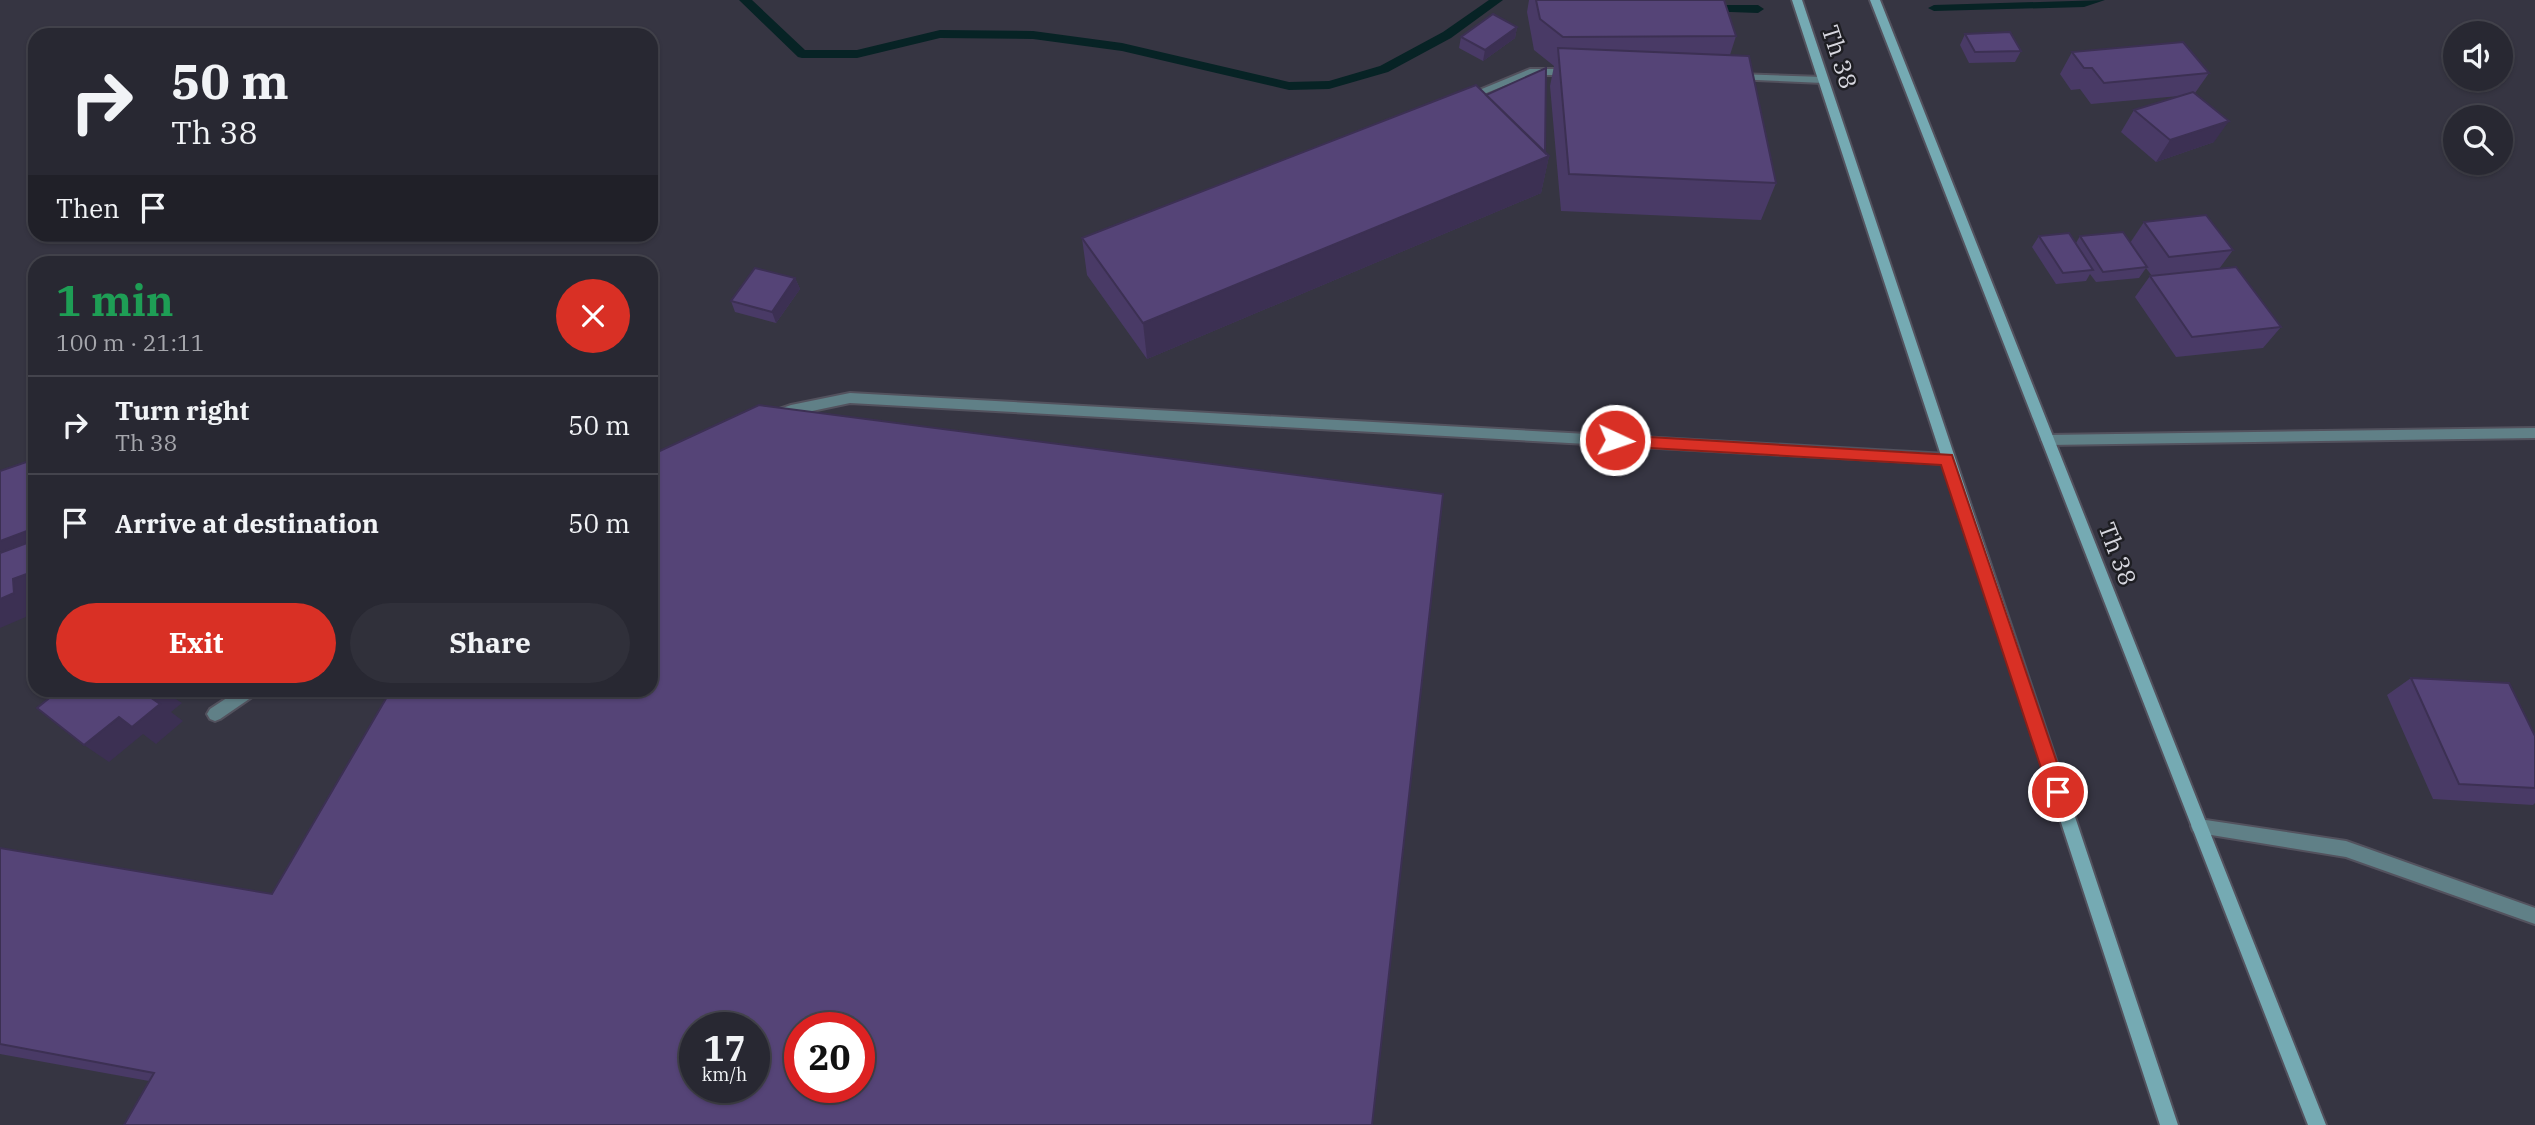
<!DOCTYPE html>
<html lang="en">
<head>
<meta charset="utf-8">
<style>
	body { margin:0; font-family:"IBM Plex Serif",serif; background:#30303a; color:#f1f3f6; height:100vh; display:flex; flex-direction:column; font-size:26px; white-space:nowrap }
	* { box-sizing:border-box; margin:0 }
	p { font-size:23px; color:#a5a6ac }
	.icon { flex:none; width:38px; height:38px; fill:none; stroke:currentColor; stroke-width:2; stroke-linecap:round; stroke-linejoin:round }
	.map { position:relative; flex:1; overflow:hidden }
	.drawer { position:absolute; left:28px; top:256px; width:630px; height:441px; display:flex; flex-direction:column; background:#282832; border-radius:21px; box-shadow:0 2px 5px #0004,0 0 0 2px #44444d }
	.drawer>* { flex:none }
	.guide { position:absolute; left:28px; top:28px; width:630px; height:214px; border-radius:21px; box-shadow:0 2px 5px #0004,0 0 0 2px #44444d; background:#282832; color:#f1f3f6; overflow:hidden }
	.buttons { position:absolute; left:2443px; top:21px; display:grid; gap:14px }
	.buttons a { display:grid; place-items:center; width:70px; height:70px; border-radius:50%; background:#282832; box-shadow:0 2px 5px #0004,0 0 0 2px #44444d; font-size:35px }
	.speed { position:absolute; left:679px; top:1012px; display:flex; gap:14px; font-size:35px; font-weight:700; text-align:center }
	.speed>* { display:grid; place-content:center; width:91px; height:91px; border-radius:50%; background:#282832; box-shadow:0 2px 5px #0004,0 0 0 2px #44444d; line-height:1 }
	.speed small { font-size:18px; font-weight:400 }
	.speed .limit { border:10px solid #d22; background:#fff; color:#111 }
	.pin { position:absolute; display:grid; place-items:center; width:60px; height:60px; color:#fff; margin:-30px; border:4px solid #fff; border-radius:50%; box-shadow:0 2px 7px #0007 }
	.me { position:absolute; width:77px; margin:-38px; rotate:93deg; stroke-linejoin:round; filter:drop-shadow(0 0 5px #0008) }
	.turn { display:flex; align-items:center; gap:24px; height:147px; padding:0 28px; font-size:32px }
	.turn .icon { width:91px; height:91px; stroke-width:2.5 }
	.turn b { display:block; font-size:49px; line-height:60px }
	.then { display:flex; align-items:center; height:66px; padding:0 28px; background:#0003; gap:14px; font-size:26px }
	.round { display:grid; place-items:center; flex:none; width:74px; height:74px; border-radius:37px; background:#30303a }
	.head { display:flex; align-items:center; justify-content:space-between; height:119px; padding:0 28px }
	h1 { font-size:42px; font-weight:800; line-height:52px; color:#1e9e55 }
	.action { display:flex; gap:14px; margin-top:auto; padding:14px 28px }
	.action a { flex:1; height:80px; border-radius:42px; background:#d93025; color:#fff; font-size:28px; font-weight:800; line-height:80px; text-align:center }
	.action a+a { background:#30303a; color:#f1f3f6 }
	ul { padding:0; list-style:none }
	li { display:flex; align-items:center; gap:21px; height:98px; padding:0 28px; border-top:2px solid #44444d }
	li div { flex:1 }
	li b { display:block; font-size:26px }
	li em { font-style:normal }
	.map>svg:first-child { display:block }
</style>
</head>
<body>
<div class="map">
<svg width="2535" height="1125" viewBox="0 0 2535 1125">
	<rect width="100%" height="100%" fill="#363542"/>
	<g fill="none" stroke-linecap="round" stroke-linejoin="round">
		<!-- stream -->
		<path fill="#072325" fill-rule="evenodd" d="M 739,0 L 752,0 L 805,50 L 857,50 L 940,30 L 1033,31 L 1122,43 L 1289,82 L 1329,81 L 1380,66 L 1443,32 L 1489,0 L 1503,0 L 1451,38 L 1388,72 L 1329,89 L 1289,90 L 1122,51 L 1033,39 L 940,38 L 857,58 L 802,58 L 798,57 Z
			M 2105,0 L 2084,7 L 1934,11 L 1928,8 L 1934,5 Z
			M 1707,5 L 1758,5 L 1764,9 L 1758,13 L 1703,11 L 1703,7 Z"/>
		<!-- lane casing -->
		<g stroke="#53525e" stroke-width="4">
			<path id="lane" d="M 1530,69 L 1569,69 L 1574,72 L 1569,75 L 1531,75 L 1469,100 L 1465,101 L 1460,98 Z
				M 1737,74 L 1823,77 L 1828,80 L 1823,83 L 1733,79 L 1732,77 Z
				M 850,393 L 1947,454 L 1954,459 L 1947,464 L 850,403 L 793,415 L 776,421 L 769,416 L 771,412 L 791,405 Z
				M 239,690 L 257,690 L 255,695 L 220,719 L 215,721 L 210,719 L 207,714 L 210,709 Z"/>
		</g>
		<!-- street casing -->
		<g stroke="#53525e" stroke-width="4">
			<path id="street" d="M 2535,428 L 2535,438 L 2048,445 L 2041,440 L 2048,435 Z
				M 2199,819 L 2346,841 L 2535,908 L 2535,924 L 2346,857 L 2199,833 L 2193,831 L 2191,826 L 2193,821 Z"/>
		</g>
		<!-- secondary casing -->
		<g stroke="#53525e" stroke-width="4">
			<path id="secondary" d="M 1792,0 L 1802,0 L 2178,1125 L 2160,1125 Z
				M 1870,0 L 1880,0 L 2326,1125 L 2308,1125 Z"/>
		</g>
		<!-- lane -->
		<use href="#lane" fill="#608087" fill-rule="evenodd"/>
		<!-- street -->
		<use href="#street" fill="#608087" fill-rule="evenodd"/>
		<!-- secondary -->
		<use href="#secondary" fill="#75aab3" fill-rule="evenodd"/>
	</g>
	<!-- wall -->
	<path fill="#493a66" d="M 1529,0 L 1724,0 L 1736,36 L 1730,55 L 1776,183 L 1761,220 L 1561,211 L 1550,86 L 1554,66 L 1534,50 L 1527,12 Z
		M 1517,27 L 1515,38 L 1483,61 L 1459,48 L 1461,37 Z
		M 1965,34 L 2021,51 L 2015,62 L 1969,63 L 1960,45 Z
		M 2072,52 L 2209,73 L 2195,93 L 2214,142 L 2156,162 L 2121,132 L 2134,110 L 2179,96 L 2091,104 L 2080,89 L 2071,90 L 2060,74 Z
		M 1545,153 L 1549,156 L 1541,193 L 1147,359 L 1087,275 L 1082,238 Z
		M 2144,222 L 2233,250 L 2219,269 L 2281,327 L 2263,348 L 2176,357 L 2135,297 L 2150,276 L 2152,276 L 2146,268 L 2139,278 L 2096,282 L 2090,274 L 2086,281 L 2056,284 L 2032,247 L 2039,236 L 2076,243 L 2080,236 L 2130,243 Z
		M 795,278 L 800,289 L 776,323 L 735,312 L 731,301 Z
		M 2411,678 L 2535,736 L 2535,803 L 2533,805 L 2433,799 L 2387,695 Z
		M 0,848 L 1372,1125 L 149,1081 L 0,1054 Z"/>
	<!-- shaded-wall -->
	<path fill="#3c3053" d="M 1517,27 L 1515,38 L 1483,61 L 1485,50 Z
		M 2229,121 L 2214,142 L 2156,162 L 2170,140 Z
		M 1549,156 L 1541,193 L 1147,359 L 1143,323 Z
		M 795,278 L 800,289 L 776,323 L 772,312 Z
		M 35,528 L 35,556 L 16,563 L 0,551 L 0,541 Z
		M 35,571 L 35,613 L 0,628 L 0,599 L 13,579 Z
		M 155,690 L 184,690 L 174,698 L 182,703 L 171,712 L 183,721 L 156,744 L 143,734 L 109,762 L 84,745 Z"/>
	<!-- building -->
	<path fill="#547" stroke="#3c3053" stroke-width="2" fill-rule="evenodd" d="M 1536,0 L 1724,0 L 1736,36 L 1563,37 L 1540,19 Z
		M 1493,14 L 1517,27 L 1485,50 L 1461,37 Z
		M 2010,32 L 2021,51 L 1975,52 L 1965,34 Z
		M 2183,42 L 2209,73 L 2104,83 L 2092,68 L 2084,68 L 2072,52 Z
		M 1558,48 L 1749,56 L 1776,183 L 1569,174 Z
		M 1546,68 L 1545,153 L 1486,95 Z
		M 1476,85 L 1549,156 L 1143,323 L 1082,238 Z
		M 2193,92 L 2229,121 L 2170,140 L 2134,110 Z
		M 2206,215 L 2233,250 L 2169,257 L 2144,222 Z
		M 2123,232 L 2147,267 L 2103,272 L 2080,236 Z
		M 2069,233 L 2093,270 L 2063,273 L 2039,236 Z
		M 2236,267 L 2281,327 L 2192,337 L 2150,276 Z
		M 755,268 L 795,278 L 772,312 L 731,301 Z
		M 759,405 L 1443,494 L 1372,1125 L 124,1125 L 154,1073 L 0,1044 L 0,848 L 272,894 L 391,690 L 651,690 L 651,455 ZM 695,1027 L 754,1027 L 754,1087 L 695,1087 ZM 800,1027 L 859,1027 L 859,1087 L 800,1087 Z
		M 35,459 L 35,528 L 0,541 L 0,471 Z
		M 35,540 L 35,571 L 13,579 L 14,593 L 0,599 L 0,553 Z
		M 2411,678 L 2509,683 L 2535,736 L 2535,788 L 2459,784 Z
		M 46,690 L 155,690 L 147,695 L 160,704 L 132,727 L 119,717 L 84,745 L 37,708 L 53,695 Z"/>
	<!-- route -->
	<path fill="#d93025" stroke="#8d1f18" stroke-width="2" d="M 1615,435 L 1952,455 L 2067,792 L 2064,798 L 2058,800 L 2052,798 L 2049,792 L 1941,465 L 1615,446 L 1607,440 Z"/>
	<g text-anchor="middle" stroke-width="5" stroke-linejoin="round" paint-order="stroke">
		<!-- street labels -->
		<g font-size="24" fill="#d7d7df" stroke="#1e1e23">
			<text transform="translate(1839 57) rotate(72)" y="8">Th 38</text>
			<text transform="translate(2117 554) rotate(69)" y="8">Th 38</text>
		</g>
	</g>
</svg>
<div class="buttons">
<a><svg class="icon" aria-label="sound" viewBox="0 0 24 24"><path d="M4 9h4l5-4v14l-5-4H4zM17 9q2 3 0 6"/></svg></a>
<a><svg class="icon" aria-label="search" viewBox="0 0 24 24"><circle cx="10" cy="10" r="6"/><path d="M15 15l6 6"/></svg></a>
</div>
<div class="speed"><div>17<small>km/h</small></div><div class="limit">20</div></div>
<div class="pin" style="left:2058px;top:792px;background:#d93025"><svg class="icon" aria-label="arrive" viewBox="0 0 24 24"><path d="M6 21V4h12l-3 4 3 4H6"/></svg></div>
<svg class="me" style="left:1615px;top:440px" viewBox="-20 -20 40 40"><circle r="17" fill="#d93025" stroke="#fff" stroke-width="3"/><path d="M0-11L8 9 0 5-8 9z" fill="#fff"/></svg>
<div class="guide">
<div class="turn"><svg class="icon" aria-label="right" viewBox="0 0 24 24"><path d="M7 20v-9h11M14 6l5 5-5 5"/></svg><div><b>50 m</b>Th 38</div></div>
<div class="then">Then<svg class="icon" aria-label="arrive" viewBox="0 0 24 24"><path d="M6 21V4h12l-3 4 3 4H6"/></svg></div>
</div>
<section class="drawer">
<div class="head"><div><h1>1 min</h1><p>100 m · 21:11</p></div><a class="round" style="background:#d93025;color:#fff"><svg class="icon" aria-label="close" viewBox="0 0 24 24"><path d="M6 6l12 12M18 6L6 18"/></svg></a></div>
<ul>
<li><svg class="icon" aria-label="right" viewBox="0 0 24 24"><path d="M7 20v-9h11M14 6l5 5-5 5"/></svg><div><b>Turn right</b><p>Th 38</p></div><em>50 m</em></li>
<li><svg class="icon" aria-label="arrive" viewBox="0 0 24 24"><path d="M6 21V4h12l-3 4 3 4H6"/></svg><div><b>Arrive at destination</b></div><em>50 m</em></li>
</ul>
<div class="action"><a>Exit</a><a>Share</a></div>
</section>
</div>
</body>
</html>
